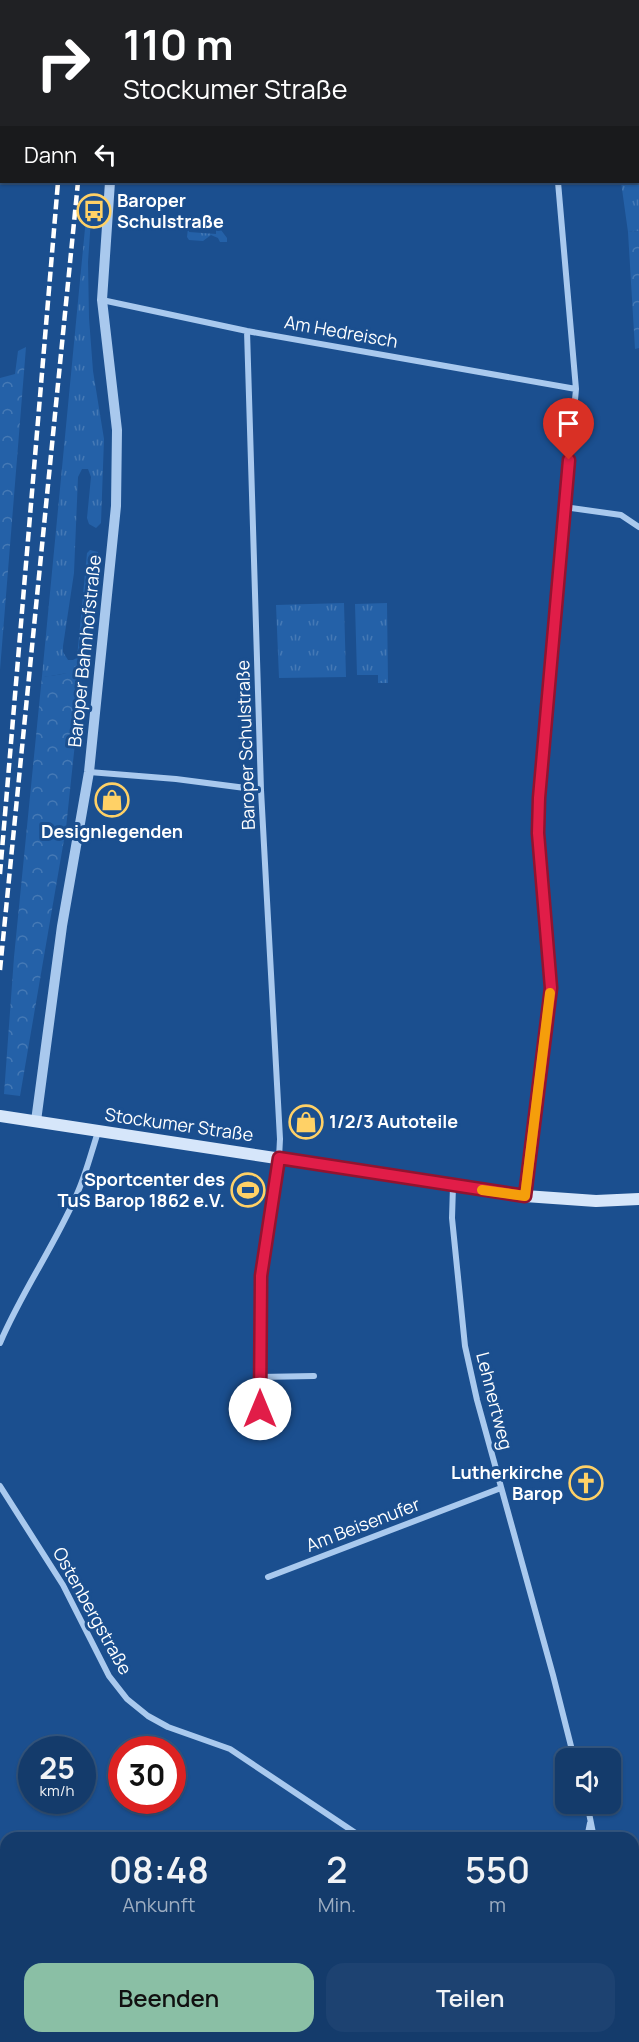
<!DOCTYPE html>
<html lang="de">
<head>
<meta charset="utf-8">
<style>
	body { margin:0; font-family:Manrope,sans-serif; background:#1d4271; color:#f1f3f6; height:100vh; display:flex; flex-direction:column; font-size:22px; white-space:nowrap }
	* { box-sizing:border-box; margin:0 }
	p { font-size:20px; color:#9dadc1 }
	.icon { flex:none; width:33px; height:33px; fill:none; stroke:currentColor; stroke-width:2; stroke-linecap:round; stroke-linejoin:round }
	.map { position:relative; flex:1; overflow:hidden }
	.side { position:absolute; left:0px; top:1832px; width:639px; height:212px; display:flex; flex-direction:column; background:#143b6b; border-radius:18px 18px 0 0; box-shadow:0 2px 4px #0004,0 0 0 2px #33557e }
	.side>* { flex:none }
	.banner { position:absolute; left:0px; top:0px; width:639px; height:183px; box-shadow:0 2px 4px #0004,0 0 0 2px #33557e; background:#202124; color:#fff; overflow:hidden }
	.tools { position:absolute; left:555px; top:1748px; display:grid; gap:12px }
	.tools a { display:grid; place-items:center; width:66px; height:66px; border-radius:12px; background:#143b6b; box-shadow:0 2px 4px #0004,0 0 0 2px #33557e; font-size:30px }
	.speed { position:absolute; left:18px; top:1736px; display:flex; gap:12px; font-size:30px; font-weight:700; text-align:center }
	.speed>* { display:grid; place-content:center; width:78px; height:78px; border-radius:50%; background:#143b6b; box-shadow:0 2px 4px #0004,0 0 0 2px #33557e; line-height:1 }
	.speed small { font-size:15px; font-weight:400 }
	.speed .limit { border:9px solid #d22; background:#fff; color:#111 }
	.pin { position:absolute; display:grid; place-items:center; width:51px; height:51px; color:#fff; margin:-62px -26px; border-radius:50% 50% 50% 0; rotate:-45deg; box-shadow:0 0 6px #0007 }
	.pin .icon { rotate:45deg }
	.me { position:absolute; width:66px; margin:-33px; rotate:0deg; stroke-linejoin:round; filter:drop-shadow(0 0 4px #0008) }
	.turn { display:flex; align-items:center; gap:21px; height:126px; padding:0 24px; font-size:27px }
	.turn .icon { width:78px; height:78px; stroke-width:2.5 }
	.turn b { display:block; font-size:42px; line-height:51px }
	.then { display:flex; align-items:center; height:57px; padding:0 24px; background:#0003; gap:12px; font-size:22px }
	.eta { display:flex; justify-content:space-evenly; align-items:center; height:102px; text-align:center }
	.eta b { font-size:36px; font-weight:600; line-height:42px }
	.action { display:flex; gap:12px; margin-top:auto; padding:12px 24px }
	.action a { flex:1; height:69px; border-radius:18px; background:#8abfa5; color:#111; font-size:24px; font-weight:600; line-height:69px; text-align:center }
	.action a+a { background:#1d4271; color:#f1f3f6 }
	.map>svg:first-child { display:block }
</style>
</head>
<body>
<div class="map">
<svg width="639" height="2042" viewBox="0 0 639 2042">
	<defs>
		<pattern id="grass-tufts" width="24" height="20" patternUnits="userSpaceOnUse" patternTransform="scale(1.5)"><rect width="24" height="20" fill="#2461a8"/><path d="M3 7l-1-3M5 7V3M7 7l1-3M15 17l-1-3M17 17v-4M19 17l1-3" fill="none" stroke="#4579b5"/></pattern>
		<pattern id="forest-crowns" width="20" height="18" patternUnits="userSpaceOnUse" patternTransform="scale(1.5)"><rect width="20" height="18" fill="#2461a8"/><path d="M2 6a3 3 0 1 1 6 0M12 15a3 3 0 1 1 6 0" fill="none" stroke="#4579b5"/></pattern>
		<pattern id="garden-furrows" width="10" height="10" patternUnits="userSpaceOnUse" patternTransform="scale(1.5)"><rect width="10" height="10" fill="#2461a8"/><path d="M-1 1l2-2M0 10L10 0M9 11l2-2" fill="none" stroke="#4579b5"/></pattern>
		<pattern id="water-ripples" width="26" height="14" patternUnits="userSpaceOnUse" patternTransform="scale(1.5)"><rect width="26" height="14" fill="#123a6d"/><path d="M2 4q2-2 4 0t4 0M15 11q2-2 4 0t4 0" fill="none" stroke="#365883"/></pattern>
	</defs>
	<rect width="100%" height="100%" fill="#1b4f8f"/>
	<!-- grass -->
	<path fill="url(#grass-tufts)" d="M 638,157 L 639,157 L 639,231 L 628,232 L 621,182 L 638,182 Z
		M 86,218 L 91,219 L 88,262 L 89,318 L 93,371 L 104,439 L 101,523 L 96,528 L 89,524 L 87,518 L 91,477 L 88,469 L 82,469 L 78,477 L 74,573 L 63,646 L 63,652 L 68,660 L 73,660 L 77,658 L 87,553 L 90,550 L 98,552 L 98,558 L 82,677 C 66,668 58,678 42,676 Z
		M 188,228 L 189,232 L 216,234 L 216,230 L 221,230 L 227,238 L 227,242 L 220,242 L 218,238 L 211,235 L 203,241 L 189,240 L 187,237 Z
		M 344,603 L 346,677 L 279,678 L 276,605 Z
		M 387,603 L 388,683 L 378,683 L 378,675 L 357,675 L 355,604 Z
		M 633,1961 C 639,1969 639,1974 636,1984 L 639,1987 L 639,2042 L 337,2042 L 346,2037 L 633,2037 Z
		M 78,2037 L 331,2037 L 322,2042 L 75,2042 Z"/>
	<!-- forest -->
	<path fill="url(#forest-crowns)" d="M 639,231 L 639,348 L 635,349 L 628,232 Z
		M 26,347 L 0,670 L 0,378 L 15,374 L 18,351 Z
		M 74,672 L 82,677 L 66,828 L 20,1096 L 4,1094 L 14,957 L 42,676 C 53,677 63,673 74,672 Z"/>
	<!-- garden -->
	<path fill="url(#garden-furrows)" d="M 0,1995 L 6,1998 L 6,2037 L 78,2037 L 75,2042 L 0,2042 Z"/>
	<!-- water -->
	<path fill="url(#water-ripples)" stroke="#9cc4f0" stroke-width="1.5" d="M 478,2037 L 589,2037 L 585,2042 L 479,2042 Z"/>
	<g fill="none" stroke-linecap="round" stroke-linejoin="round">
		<!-- stream -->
		<path stroke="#9cc4f0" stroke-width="4.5" d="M 401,2042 L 412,2040 L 417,2042
			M 433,2042 L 440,2037"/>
		<!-- minor -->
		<path stroke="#a9c9ee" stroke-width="6" d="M 280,2 L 280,0
			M 376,2 L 376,0
			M 102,300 L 247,331 L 576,389
			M 247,331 L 261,790 L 280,1139 L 279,1158 L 261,1276 L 260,1409
			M 564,507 L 621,515 L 639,527
			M 89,772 L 176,779 L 261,790
			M 453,1186 L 452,1218 L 465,1346 L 477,1400 L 553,1675 L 574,1758
			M 525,1195 L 551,988 L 538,833 L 540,781 L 576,389 L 558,182
			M 0,1343 C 22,1291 55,1245 77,1194 C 86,1174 91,1153 98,1132
			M 260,1377 L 314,1376
			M 0,1486 L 63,1585 L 109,1676 L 127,1699 L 148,1716 L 168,1727 L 230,1749 L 363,1838
			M 268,1577 L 501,1488
			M 587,1803 L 594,1838
			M 587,1838 L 590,1823
			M 633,1936 L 639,1945"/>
		<!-- tertiary -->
		<path stroke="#a9c9ee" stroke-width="10" d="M 123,2 L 123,0
			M 36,1121 L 62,926 L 89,772 L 116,506 L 117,430 L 102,300 L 110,182"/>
		<!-- secondary -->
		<path stroke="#d6e6fa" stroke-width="12" d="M 0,1116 L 525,1196 L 596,1201 L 639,1199"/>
		<!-- rail -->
		<path stroke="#fff" stroke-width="4.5" stroke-dasharray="10 4.5" stroke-linecap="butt" d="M 75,2 L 76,0
			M 96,2 L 97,0
			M 0,874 L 58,182
			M 0,970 L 78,182"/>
	</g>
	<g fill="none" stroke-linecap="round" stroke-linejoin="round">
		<!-- route casing -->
		<g stroke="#92132f" stroke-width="15">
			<path id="route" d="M 260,1409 L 261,1276 L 279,1158 L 525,1196 L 551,988 L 538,833 L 539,798 L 569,460"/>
		</g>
		<!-- route -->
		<use href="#route" stroke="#e11d48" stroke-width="10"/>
		<!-- slow -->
		<path stroke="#f59e0b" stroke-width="10" d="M 482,1190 L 525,1196 L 550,993"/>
	</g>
	<!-- icons -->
	<defs>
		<g id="bus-ring" transform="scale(1.725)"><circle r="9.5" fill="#1b4f8f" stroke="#ffd166" stroke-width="1.5"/><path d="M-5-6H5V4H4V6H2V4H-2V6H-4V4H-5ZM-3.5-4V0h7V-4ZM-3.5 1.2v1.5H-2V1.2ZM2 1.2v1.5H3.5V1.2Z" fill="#ffd166"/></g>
		<g id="shop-ring" transform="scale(1.725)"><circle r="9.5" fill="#1b4f8f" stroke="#ffd166" stroke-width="1.5"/><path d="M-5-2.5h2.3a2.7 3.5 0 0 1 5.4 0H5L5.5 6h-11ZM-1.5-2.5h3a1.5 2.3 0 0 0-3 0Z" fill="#ffd166"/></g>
		<g id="stadium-ring" transform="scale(1.725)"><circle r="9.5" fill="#1b4f8f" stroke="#ffd166" stroke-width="1.5"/><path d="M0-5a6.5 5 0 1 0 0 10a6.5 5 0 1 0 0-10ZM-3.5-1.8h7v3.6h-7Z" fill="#ffd166"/></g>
		<g id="church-ring" transform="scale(1.725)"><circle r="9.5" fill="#1b4f8f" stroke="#ffd166" stroke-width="1.5"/><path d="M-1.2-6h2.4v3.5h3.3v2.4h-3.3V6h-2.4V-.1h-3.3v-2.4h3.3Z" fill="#ffd166"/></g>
	</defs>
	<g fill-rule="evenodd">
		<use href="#bus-ring" x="94" y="211"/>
		<use href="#shop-ring" x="112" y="800"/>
		<use href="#shop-ring" x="306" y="1122"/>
		<use href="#stadium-ring" x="248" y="1190"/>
		<use href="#church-ring" x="586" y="1483"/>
	</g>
	<g text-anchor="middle" stroke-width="6" stroke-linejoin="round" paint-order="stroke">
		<!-- poi labels -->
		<g font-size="18" font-weight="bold" fill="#fff" stroke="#1b4f8f" text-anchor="start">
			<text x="117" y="207">Baroper<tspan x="117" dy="21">Schulstraße</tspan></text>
			<text x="112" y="838" text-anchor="middle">Designlegenden</text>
			<text x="329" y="1128">1/2/3 Autoteile</text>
			<text x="225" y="1186" text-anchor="end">Sportcenter des<tspan x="225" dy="21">TuS Barop 1862 e.V.</tspan></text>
			<text x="563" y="1479" text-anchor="end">Lutherkirche<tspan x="563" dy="21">Barop</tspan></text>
		</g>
		<!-- street labels -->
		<g font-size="18" fill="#fff" stroke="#1b4f8f">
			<text transform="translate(341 332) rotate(10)" y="6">Am Hedreisch</text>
			<text transform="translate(85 651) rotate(-84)" y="6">Baroper Bahnhofstraße</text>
			<text transform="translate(246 745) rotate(-92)" y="6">Baroper Schulstraße</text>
			<text transform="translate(179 1125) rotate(8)" y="6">Stockumer Straße</text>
			<text transform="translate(494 1401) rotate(76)" y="6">Lehnertweg</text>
			<text transform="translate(363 1525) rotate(-21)" y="6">Am Beisenufer</text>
			<text transform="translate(92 1611) rotate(61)" y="6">Ostenbergstraße</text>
		</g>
	</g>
</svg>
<div class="tools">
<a><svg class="icon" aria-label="sound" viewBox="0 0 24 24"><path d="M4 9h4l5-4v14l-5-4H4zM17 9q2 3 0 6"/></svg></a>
</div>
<div class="speed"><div>25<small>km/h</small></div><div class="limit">30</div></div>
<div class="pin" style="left:569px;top:460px;background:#d93025"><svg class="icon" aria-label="arrive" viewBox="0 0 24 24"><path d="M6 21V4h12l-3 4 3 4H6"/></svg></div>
<svg class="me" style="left:260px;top:1409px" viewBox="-20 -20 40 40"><circle r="19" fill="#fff"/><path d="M0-13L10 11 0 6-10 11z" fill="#e11d48"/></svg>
<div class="banner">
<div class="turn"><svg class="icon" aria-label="right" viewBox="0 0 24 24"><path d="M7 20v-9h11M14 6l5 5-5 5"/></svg><div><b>110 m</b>Stockumer Straße</div></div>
<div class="then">Dann<svg class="icon" aria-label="left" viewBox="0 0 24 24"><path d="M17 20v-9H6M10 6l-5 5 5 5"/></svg></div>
</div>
<section class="side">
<div class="eta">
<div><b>08:48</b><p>Ankunft</p></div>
<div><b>2</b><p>Min.</p></div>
<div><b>550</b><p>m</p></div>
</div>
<div class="action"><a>Beenden</a><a>Teilen</a></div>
</section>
</div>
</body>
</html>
